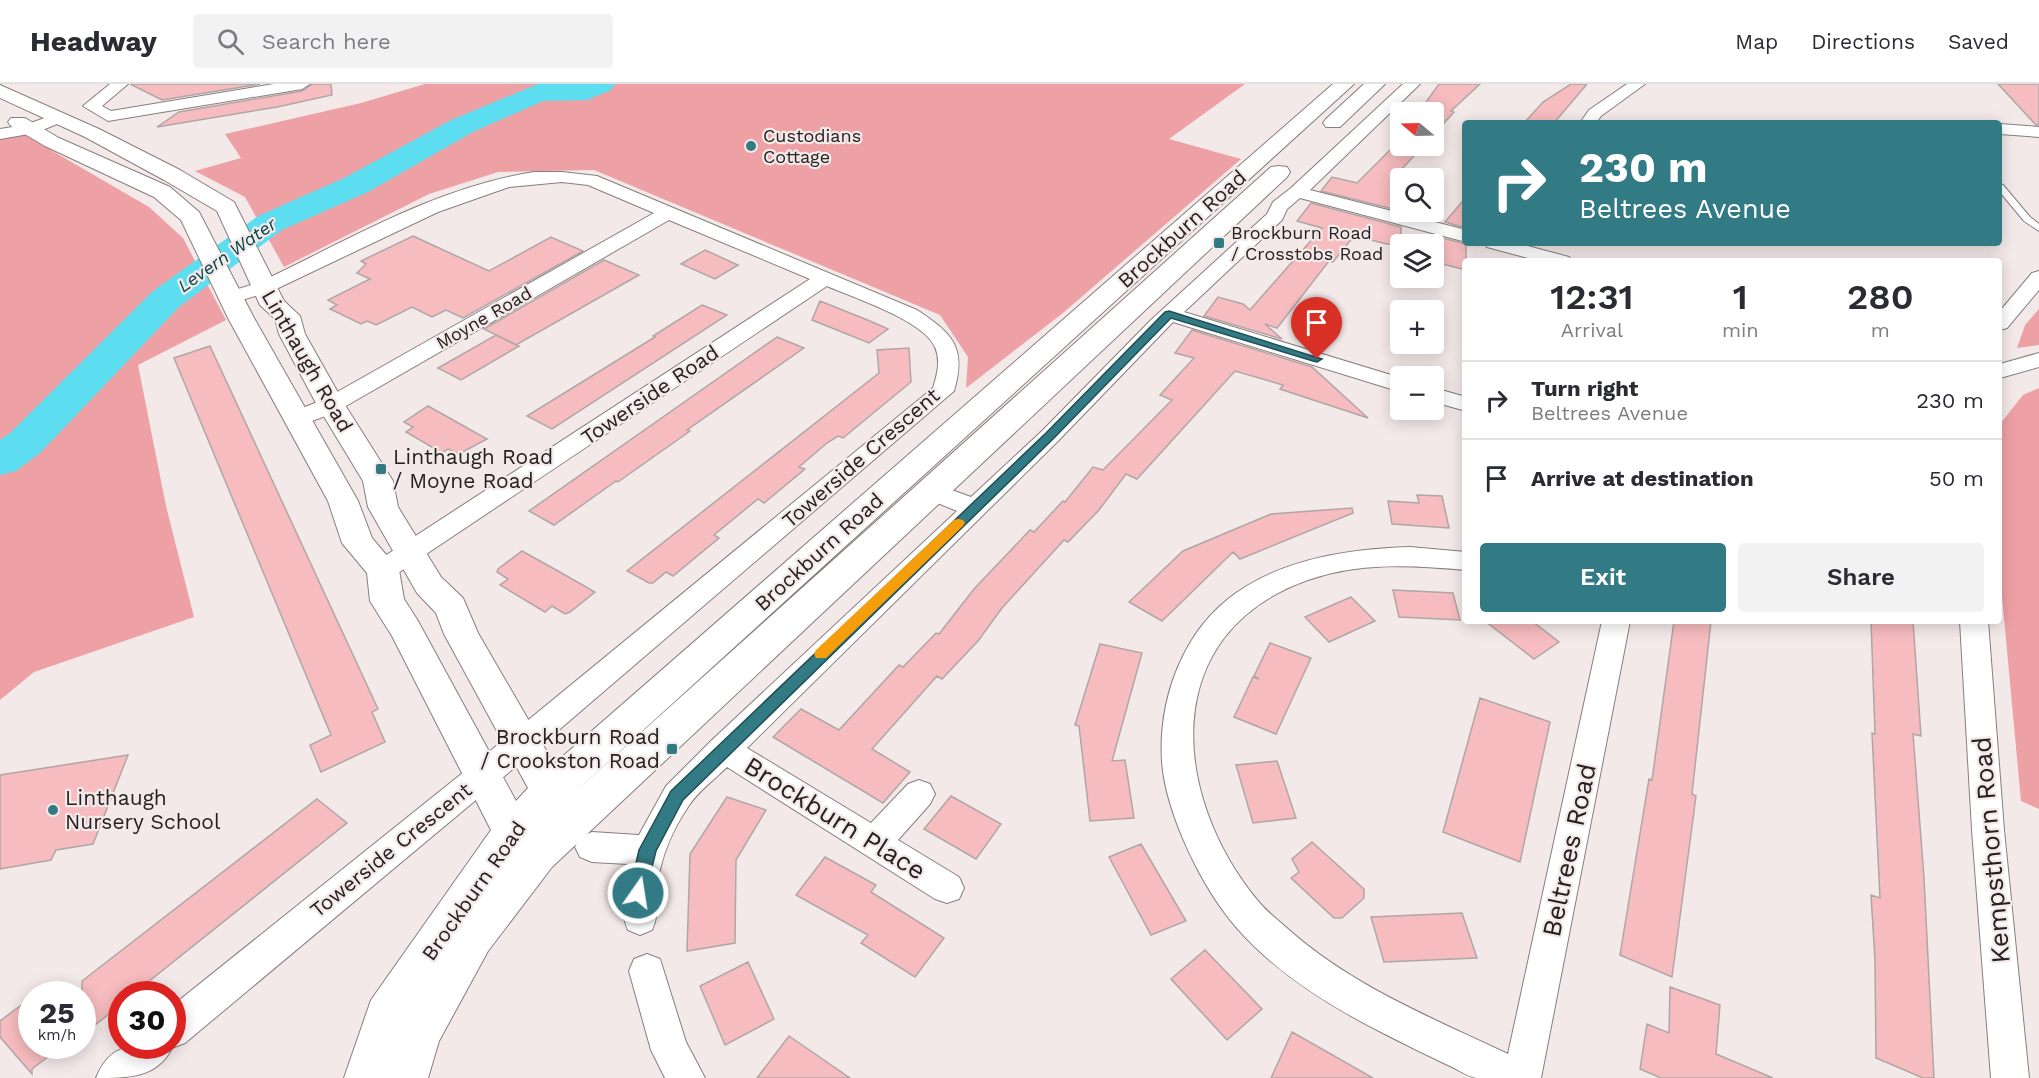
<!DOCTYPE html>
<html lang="en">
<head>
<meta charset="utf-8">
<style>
	body { margin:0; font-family:"Work Sans",sans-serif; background:#f2f2f3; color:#2b2b33; height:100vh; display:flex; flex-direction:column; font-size:22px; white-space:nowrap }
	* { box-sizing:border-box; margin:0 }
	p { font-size:20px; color:#7c7c81 }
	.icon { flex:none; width:33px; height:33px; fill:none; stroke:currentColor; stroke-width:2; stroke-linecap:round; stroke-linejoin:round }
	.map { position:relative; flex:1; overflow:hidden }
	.side { position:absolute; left:1462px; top:174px; width:540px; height:366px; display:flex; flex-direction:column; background:#fff; border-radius:6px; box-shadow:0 3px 15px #0003 }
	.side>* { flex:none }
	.top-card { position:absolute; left:1462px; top:36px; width:540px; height:126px; border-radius:6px; box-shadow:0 3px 15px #0003; background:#327a84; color:#fff; overflow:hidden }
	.needle { width:39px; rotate:289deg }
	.fabs { position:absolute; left:1390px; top:18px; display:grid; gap:12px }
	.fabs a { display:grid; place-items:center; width:54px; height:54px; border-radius:6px; background:#fff; box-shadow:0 3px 15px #0003; font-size:30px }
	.speed { position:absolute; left:18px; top:897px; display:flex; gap:12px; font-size:30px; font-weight:700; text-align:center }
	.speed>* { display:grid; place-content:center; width:78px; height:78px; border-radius:50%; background:#fff; box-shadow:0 3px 15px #0003; line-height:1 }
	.speed small { font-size:15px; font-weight:400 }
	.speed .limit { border:9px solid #d22; background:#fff; color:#111 }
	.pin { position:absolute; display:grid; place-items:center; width:51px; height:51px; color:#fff; margin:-62px -26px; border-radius:50% 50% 50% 0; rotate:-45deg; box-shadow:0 0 6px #0007 }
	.pin .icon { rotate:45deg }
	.me { position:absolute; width:66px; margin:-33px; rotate:13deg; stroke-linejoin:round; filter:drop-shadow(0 0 4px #0008) }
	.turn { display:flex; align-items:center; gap:21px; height:126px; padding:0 18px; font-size:27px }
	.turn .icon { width:78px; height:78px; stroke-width:2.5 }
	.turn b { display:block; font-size:42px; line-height:51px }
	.eta { display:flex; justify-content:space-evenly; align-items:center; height:102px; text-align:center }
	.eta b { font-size:36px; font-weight:600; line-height:42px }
	.primary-button { display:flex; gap:12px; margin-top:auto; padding:12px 18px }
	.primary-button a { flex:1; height:69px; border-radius:6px; background:#327a84; color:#fff; font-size:24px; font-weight:600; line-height:69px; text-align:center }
	.primary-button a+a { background:#f2f2f3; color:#2b2b33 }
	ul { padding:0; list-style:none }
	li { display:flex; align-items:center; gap:18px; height:78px; padding:0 18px; border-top:2px solid #e1e1e2 }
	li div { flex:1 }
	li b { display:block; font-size:22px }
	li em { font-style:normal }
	header { display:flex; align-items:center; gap:36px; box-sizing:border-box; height:84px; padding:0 30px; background:#fff; border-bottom:2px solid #e1e1e2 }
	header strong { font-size:28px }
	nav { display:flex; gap:33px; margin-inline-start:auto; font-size:21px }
	.search { width:420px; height:54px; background:#f2f2f3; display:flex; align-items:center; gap:15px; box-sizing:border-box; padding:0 21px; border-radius:6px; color:#7c7c81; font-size:22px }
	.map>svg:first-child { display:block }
</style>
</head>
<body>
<header>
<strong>Headway</strong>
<div class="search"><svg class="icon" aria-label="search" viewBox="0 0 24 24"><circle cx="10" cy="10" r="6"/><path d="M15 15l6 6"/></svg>Search here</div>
<nav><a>Map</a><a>Directions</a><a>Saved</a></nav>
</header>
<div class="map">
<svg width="2039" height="994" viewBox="0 0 2039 994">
	<rect width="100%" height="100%" fill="#f4e9e9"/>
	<!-- green -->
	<path fill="#eea1a5" d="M 425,0 L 1245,0 L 1169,55 L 1241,75 L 1063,229 L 966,304 L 968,273 L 940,231 L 594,86 L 498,88 L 429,110 L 284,183 L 245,113 L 195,87 L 241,74 L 225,50 L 361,19 Z
		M 25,51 L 149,123 L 183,154 L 226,236 L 138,281 L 166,422 L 194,533 L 34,588 L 0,616 L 0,55 Z
		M 2039,225 L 2039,261 L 2017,264 L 2025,241 Z
		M 2039,304 L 2039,725 L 2021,717 L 2000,491 L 2000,340 L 2023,311 Z"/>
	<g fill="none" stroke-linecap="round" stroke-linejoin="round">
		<!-- river -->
		<path fill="#5ddef0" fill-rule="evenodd" d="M 538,0 L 615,0 L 611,6 L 587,16 L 543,17 L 473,48 L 368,108 L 282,146 L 179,223 L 40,369 L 16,387 L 0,391 L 0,356 L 10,349 L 153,207 L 258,132 L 344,94 L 451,36 Z"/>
	</g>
	<!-- building -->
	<path fill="#f7bcbf" stroke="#b0a6a6" stroke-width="1.5" d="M 130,0 L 260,0 L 162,16 Z
		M 312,0 L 331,0 L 332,11 L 277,23 L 157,43 L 179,28 L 302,7 Z
		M 1439,0 L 1480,0 L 1451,27 L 1454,28 L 1434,50 L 1434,28 L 1419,28 Z
		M 1571,0 L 1587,0 L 1554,39 L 1524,39 L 1543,18 Z
		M 1998,0 L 2039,0 L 2039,41 L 2036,41 Z
		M 1401,55 L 1401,62 L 1423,62 L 1401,86 L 1401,127 L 1321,107 L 1332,93 L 1357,99 Z
		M 1466,113 L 1466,144 L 1445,138 Z
		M 1311,119 L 1401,143 L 1401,160 L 1387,160 L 1354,152 L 1333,178 L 1329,177 L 1277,244 L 1265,240 L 1282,255 L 1204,232 L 1218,213 L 1243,220 L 1250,226 L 1322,144 L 1297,137 Z
		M 413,152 L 489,187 L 551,153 L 583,167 L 463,234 L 446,226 L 432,233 L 412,223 L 376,241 L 367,237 L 361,240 L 330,225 L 337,221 L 328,216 L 370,195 L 357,189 L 366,180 L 361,177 Z
		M 1434,152 L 1466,160 L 1466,186 L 1434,178 Z
		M 705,166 L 738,181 L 715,195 L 681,180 Z
		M 604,176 L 639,191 L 516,261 L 484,245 Z
		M 820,217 L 870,237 L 888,245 L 869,259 L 812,236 Z
		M 702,221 L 727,231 L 552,345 L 527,332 L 655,253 L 653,252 Z
		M 1192,246 L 1312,283 L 1368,334 L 1280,305 L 1283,301 L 1235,287 L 1137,395 L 1126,390 L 1099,426 L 1068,458 L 1064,456 L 1002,524 L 978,557 L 942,595 L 937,592 L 872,665 L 910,688 L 883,719 L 773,653 L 801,625 L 839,646 L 899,581 L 903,583 L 936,549 L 939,550 L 974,505 L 1030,446 L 1034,448 L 1063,417 L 1065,418 L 1093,383 L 1103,386 L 1172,316 L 1160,311 L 1194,274 L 1175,269 Z
		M 496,251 L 519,262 L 461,296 L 438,284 Z
		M 777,253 L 804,264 L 687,346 L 690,347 L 618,398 L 616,397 L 554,441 L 529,427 Z
		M 210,262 L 378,625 L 372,628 L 385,658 L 321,688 L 310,661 L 331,651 L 174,274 Z
		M 909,264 L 911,298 L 843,354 L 838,352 L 827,359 L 799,383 L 805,385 L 764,419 L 758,415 L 714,451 L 719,454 L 673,492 L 666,488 L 653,499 L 649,499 L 627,487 L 879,289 L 877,266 Z
		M 428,322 L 487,355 L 459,370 L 448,365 L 442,369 L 406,348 L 413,343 L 404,338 Z
		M 1417,411 L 1442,412 L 1449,444 L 1392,440 L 1388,417 L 1419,419 Z
		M 1352,424 L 1353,429 L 1240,475 L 1233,468 L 1162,537 L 1129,518 L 1183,467 L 1271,430 Z
		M 522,467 L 558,487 L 595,508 L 570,528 L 565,530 L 552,522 L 545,528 L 500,501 L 508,495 L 497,488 L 498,485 Z
		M 1393,506 L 1453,509 L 1460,536 L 1399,533 Z
		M 1351,513 L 1375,537 L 1329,558 L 1305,533 Z
		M 1485,537 L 1532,537 L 1559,558 L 1534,575 Z
		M 1674,537 L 1711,537 L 1692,710 L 1696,712 L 1672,893 L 1620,871 L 1649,695 L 1652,696 Z
		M 1871,537 L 1913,537 L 1921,652 L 1913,650 L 1924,794 L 1934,994 L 1923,994 L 1876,974 L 1875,876 L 1871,811 L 1880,814 L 1872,649 L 1875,650 Z
		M 1270,559 L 1311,574 L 1276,650 L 1234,633 L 1253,593 L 1259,595 L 1254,592 Z
		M 1100,560 L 1142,569 L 1112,677 L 1125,676 L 1134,734 L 1090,737 L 1079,642 L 1075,641 Z
		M 1480,614 L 1550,638 L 1520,778 L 1443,748 Z
		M 128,671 L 93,760 L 56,766 L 51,776 L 0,785 L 0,691 Z
		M 1277,677 L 1296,734 L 1253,739 L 1236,681 Z
		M 951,712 L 1001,740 L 976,775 L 924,745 Z
		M 727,713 L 766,726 L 736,776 L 735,859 L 687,867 L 690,770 Z
		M 317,715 L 347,739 L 133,910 L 122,910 L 122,920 L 95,941 L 82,928 L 82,897 Z
		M 1312,758 L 1364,805 L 1364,814 L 1342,834 L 1334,834 L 1291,794 L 1299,788 L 1292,775 Z
		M 1141,760 L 1186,837 L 1151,851 L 1109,773 Z
		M 825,773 L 876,801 L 871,808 L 944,854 L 915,893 L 861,859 L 868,851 L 796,811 Z
		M 1462,829 L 1477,874 L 1384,878 L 1371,833 Z
		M 1205,866 L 1262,925 L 1227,956 L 1171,895 Z
		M 748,878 L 774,935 L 725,961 L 700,902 Z
		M 1670,903 L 1720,921 L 1716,970 L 1773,994 L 1661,994 L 1640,985 L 1647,940 L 1669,949 Z
		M 32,913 L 32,962 L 62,962 L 32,985 L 32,990 L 0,953 L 0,937 Z
		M 1292,948 L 1373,994 L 1271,994 Z
		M 789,952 L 850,994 L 757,994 Z"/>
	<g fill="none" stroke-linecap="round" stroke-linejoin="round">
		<!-- service casing -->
		<g stroke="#887e7e" stroke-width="2">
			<path id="service" d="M 2000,100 L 2003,101 L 2030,133 L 2039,140 L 2039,147 L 2024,137 L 2000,108 Z"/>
		</g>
		<!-- minor casing -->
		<g stroke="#887e7e" stroke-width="2">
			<path id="minor" d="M 110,0 L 128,0 L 102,22 L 111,27 L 274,0 L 310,0 L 302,5 L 108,37 L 83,22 Z
				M 1403,0 L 1420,0 L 1310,106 L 1466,146 L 1466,158 L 1300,114 L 1287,125 L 1282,136 L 1184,228 L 1401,294 L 1401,308 L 1173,238 L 1058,357 L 747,664 L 871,739 L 908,700 L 919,696 L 930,700 L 935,710 L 930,720 L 898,756 L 959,793 L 964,804 L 959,815 L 947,819 L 935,815 L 727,683 C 714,696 697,708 688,723 C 673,745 662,771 658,796 C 655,814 660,830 652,846 L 640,851 L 628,846 C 619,826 621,801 628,780 L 592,778 L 580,773 L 575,763 L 580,753 L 592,748 L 639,751 L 666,702 L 712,656 L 957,427 L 923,413 L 920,407 L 923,401 L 932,399 L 971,413 L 1042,347 L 1151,236 L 1267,130 L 1273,118 L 1291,104 Z
				M 1627,0 L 1645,0 L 1601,32 L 1596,39 L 1580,39 L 1589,26 Z
				M 56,30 L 62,32 L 64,35 L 62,38 L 35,49 L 0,55 L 0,45 L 25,41 Z
				M 2000,40 L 2039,43 L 2039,53 L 2000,50 Z
				M 534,88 L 562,88 L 597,92 L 917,226 C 952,249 967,263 954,307 L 532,669 L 185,959 L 172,964 C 157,994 128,994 96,994 C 112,955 137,962 172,962 L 172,922 L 510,651 L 933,304 C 937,291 941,277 935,263 C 923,236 854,214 827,202 L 392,493 L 383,496 L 374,493 L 370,486 L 374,479 L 810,195 L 669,136 L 339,326 C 324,332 305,343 289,339 L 285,334 L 289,329 L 323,316 L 654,129 L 588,101 L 562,98 L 509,103 L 438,128 L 272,207 L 232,219 L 225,217 L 222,213 L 225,209 L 258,199 C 347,157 436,103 534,88 Z
				M 1484,159 L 1516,159 L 1569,173 L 1572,177 L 1539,177 L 1487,163 Z
				M 2039,187 L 2039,206 L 2007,244 L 2000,246 L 2000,227 L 2032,189 Z
				M 2039,269 L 2039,283 L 2000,294 L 2000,280 Z
				M 1434,304 L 1466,313 L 1466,327 L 1434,318 Z
				M 1410,463 L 1466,468 L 1466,486 C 1413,481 1359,478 1308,496 C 1157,549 1171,712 1258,817 C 1267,828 1278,836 1288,845 C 1352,902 1432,934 1508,970 L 1602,537 L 1630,537 L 1541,994 C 1520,994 1498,994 1477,994 C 1469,993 1460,987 1452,983 C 1429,972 1406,961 1383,949 C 1329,922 1276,889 1236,843 C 1202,804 1166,730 1162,678 C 1158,615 1183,546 1236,509 C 1286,474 1350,465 1410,463 Z
				M 1960,537 L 1988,537 L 2004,746 L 2029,994 L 1991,994 L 1972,746 Z
				M 647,870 L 660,875 L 686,958 L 705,994 L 665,994 L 651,966 L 629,887 L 634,875 Z"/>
		</g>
		<!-- tertiary casing -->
		<g stroke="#887e7e" stroke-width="2">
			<path id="tertiary" d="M 1333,0 L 1354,0 L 575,708 L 1271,83 L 1279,82 L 1287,83 L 1290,88 L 1287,93 L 552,783 L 488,867 L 439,957 L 428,994 L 344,994 L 371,916 L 491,746 L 392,552 L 370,517 L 367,489 L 342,459 L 328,417 L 228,234 L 181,136 L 154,113 L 45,62 L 11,42 L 8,38 L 11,34 L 25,34 L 59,54 L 170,103 L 199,128 L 254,234 L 358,417 L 372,454 L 399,486 L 404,515 L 418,537 L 516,717 L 528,704 L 444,550 L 436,529 L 417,509 L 368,423 L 363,397 L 317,321 L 279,250 L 275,235 L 260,221 L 217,127 L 164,96 L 85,53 L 0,14 L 0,1 L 99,45 L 180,86 L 234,118 L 284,217 L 300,232 L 305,250 L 345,321 L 393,397 L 398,423 L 441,493 L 463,514 L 478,549 L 554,680 Z
				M 1364,0 L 1385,0 L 1340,43 L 1326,43 L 1323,39 L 1326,35 Z"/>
		</g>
		<!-- service -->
		<use href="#service" fill="#fff" fill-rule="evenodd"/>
		<!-- minor -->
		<use href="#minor" fill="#fff" fill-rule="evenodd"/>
		<!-- tertiary -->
		<use href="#tertiary" fill="#fff" fill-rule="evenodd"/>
	</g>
	<!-- route -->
	<path fill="#327a84" stroke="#204f56" stroke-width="1.5" d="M 1169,227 L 1322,275 L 1317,278 L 1313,277 L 1171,234 L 1054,354 L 683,716 L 656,767 L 644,815 L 638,817 L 632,815 L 629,809 L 639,766 L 671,707 L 1046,349 L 1165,228 Z"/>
	<!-- slow -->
	<path fill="#f59e0b" d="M 958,435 L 963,436 L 965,439 L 963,442 L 826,574 L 816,574 L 814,570 L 816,566 L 954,436 Z"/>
	<!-- markers -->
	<g fill="#327a84" stroke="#f4e9e9" stroke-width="2">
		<circle cx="751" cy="62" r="6"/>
		<rect x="1213" y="153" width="12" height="12" rx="3"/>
		<rect x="375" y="379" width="12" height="12" rx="3"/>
		<rect x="666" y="659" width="12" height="12" rx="3"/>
		<circle cx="53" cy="726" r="6"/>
	</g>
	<g text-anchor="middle" stroke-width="4.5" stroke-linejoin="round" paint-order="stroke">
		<!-- far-poi labels -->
		<g font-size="18" fill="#252121" stroke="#f4e9e9" text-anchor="start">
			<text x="763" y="58">Custodians<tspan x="763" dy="21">Cottage</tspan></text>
			<text x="1231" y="155">Brockburn Road<tspan x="1231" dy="21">/ Crosstobs Road</tspan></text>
		</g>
		<!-- far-water labels -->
		<g font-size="18" font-style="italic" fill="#034149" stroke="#f4e9e9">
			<text transform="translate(227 171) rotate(-35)" y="6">Levern Water</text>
		</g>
		<!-- far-street labels -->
		<g font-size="18" fill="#252121" stroke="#f4e9e9">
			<text transform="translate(484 234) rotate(-30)" y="6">Moyne Road</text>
		</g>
		<!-- street labels -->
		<g font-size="21" fill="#252121" stroke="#f4e9e9">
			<text transform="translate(1182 145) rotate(-42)" y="7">Brockburn Road</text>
			<text transform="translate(307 277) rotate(60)" y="7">Linthaugh Road</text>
			<text transform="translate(650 311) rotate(-34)" y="7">Towerside Road</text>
			<text transform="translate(861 374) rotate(-41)" y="7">Towerside Crescent</text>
			<text transform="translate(819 468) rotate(-42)" y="7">Brockburn Road</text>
			<text transform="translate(391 766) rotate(-39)" y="7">Towerside Crescent</text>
			<text transform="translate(474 807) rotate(-55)" y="7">Brockburn Road</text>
		</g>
		<!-- poi labels -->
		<g font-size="21" fill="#252121" stroke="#f4e9e9" text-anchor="start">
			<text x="393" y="380">Linthaugh Road<tspan x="393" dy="24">/ Moyne Road</tspan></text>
			<text x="660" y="660" text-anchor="end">Brockburn Road<tspan x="660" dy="24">/ Crookston Road</tspan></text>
			<text x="65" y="721">Linthaugh<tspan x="65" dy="24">Nursery School</tspan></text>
		</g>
		<!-- near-street labels -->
		<g font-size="26" fill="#252121" stroke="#f4e9e9">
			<text transform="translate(835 734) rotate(32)" y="9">Brockburn Place</text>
			<text transform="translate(1569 766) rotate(-78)" y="9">Beltrees Road</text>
			<text transform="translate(1991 766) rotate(-95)" y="9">Kempsthorn Road</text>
		</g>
	</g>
</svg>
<div class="fabs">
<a><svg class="needle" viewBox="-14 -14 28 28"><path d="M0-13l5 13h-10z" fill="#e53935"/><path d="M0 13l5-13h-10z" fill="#7c7c81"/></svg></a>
<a><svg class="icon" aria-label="search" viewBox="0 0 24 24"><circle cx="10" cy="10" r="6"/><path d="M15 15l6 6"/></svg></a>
<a><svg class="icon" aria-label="layers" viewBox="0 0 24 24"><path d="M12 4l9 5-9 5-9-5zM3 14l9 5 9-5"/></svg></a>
<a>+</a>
<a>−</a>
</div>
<div class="speed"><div>25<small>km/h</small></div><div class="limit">30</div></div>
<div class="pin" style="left:1317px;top:275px;background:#d93025"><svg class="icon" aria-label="arrive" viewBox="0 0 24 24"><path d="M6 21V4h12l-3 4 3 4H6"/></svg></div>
<svg class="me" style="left:638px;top:809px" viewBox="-20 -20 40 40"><circle r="17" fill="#327a84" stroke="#fff" stroke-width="3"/><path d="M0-11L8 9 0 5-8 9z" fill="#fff"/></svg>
<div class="top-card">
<div class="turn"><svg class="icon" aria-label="right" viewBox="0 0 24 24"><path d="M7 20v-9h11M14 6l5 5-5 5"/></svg><div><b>230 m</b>Beltrees Avenue</div></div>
</div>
<section class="side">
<div class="eta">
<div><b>12:31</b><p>Arrival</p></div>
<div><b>1</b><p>min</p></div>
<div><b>280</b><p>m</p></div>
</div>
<ul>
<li><svg class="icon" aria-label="right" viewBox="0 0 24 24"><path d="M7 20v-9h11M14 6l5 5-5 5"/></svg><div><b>Turn right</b><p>Beltrees Avenue</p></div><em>230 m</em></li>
<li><svg class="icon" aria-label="arrive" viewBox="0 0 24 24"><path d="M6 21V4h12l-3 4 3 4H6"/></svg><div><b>Arrive at destination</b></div><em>50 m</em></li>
</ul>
<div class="primary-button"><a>Exit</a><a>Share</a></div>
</section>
</div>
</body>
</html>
